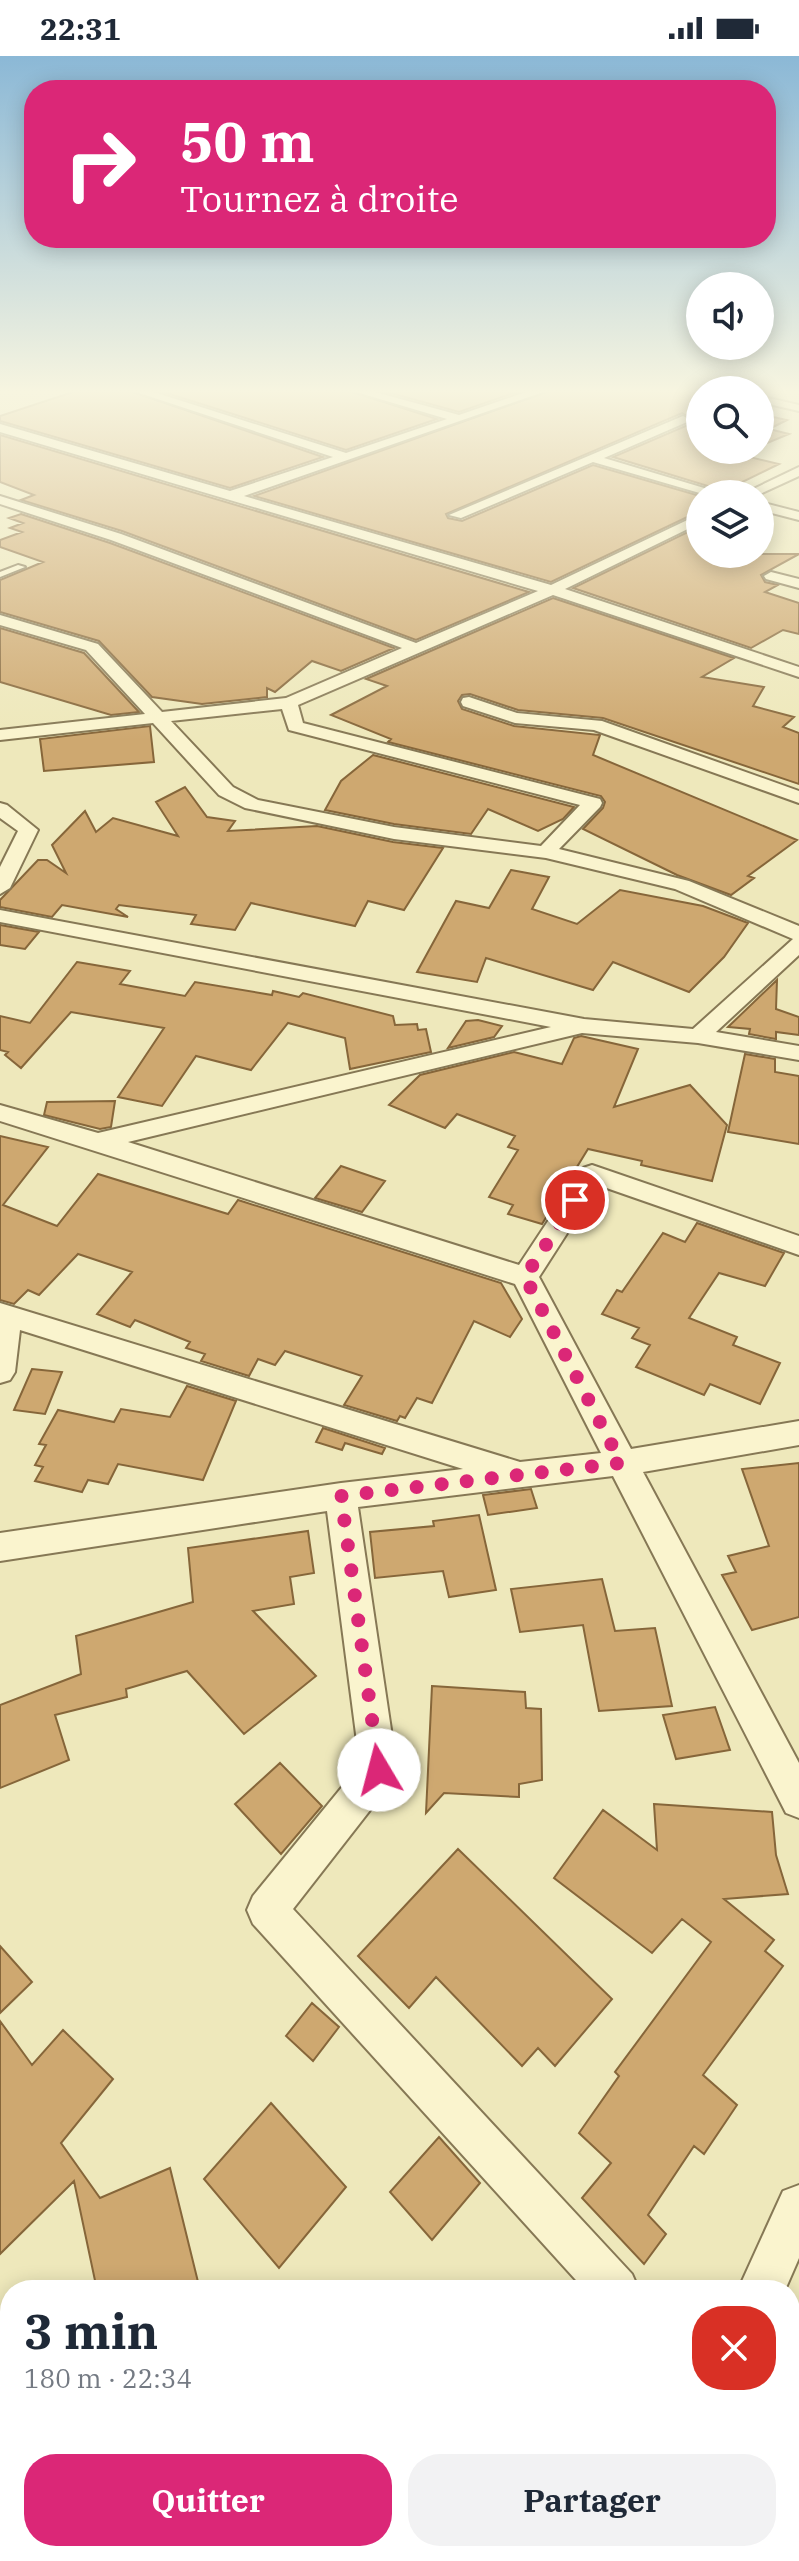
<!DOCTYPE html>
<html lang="fr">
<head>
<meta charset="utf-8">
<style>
	body { margin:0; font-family:"IBM Plex Serif",serif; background:#f2f2f3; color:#1f2937; height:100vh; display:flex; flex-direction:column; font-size:30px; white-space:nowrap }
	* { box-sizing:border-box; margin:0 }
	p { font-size:26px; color:#747a83 }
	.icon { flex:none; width:44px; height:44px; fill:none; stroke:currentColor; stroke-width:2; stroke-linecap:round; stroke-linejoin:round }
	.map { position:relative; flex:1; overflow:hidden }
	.drawer { position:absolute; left:0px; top:2224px; width:800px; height:282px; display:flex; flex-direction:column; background:#fff; border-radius:32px 32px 0 0; box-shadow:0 4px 20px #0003 }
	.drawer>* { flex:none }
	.top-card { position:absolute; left:24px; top:24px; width:752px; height:168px; border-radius:32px; box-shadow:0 4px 20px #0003; background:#db2777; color:#fff; overflow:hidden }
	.fabs { position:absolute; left:686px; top:216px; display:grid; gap:16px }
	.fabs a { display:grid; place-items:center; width:88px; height:88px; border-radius:50%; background:#fff; box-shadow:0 4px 20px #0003; font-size:40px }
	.pin { position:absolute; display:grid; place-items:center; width:68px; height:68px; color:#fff; margin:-34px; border:4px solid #fff; border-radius:50%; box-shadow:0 2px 8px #0007 }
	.me { position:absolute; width:88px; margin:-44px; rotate:352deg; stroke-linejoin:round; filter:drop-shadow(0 0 6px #0008) }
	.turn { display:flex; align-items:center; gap:28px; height:168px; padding:0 24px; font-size:36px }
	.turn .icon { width:104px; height:104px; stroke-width:2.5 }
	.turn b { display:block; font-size:56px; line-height:68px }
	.round { display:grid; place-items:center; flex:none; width:84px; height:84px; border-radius:32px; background:#f2f2f3 }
	.summary { display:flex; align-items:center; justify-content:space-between; height:136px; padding:0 24px }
	h1 { font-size:48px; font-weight:700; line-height:60px }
	.action { display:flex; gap:16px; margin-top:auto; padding:16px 24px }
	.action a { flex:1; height:92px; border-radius:32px; background:#db2777; color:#fff; font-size:32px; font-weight:700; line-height:92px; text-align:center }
	.action a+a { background:#f2f2f3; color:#1f2937 }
	.status { display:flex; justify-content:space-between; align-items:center; height:56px; padding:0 40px; background:#fff; direction:ltr }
	.status svg { height:22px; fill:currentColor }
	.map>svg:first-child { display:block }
</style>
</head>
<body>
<div class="status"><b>22:31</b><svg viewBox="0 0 49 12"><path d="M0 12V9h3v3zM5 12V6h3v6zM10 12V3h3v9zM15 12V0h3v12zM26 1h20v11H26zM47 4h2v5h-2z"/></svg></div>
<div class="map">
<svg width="799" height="2505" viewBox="0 0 799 2505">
	<rect width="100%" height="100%" fill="#eee8bb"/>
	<!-- building -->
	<path fill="#cea870" stroke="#86663a" stroke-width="2" d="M 82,333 L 124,333 L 323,401 L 230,432 L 0,365 L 0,360 Z
		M 154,333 L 343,333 L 437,363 L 346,394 Z
		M 376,333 L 525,333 L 459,356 Z
		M 555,333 L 708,333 L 700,334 L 700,394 L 760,393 L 745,400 L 779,408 L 724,435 L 613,401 L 688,369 L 690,362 L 682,357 L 446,458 L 448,462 L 462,465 L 593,409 L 700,440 L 700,455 L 551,526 L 254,440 Z
		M 760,358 L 787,364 L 769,373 L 789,378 L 760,390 Z
		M 0,379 L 529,536 L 416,584 L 122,475 L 21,444 L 34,439 L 0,426 Z
		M 21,458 L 110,487 L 394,592 L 341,615 L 312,605 L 275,636 L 267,632 L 267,641 L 202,648 L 152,641 L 99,585 L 0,556 L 0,524 L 43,506 L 0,491 L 0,484 L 22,476 L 10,472 L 23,467 L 9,462 Z
		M 700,470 L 700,498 L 799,498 L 761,519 L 765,526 L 778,529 L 765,536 L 799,547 L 799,578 L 783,574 L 751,592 L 573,532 Z
		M 553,542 L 734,602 L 702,621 L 764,631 L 753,650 L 794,661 L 783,671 L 799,677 L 799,728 L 603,662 L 518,654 L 470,638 L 462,639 L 458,645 L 462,653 L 514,670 L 600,679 L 593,699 L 797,784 L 748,820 L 754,822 L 731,839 L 677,819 L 583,773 L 603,752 L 605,746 L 601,740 L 388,686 L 391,683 L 331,659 L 387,630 L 366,623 Z
		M 0,572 L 84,597 L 139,656 L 111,659 L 0,626 Z
		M 150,670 L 154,706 L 44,715 L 40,683 Z
		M 373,699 L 574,751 L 563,763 L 538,775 L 488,753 L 471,778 L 394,768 L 325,754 L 341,725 Z
		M 185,731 L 207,761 L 235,765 L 228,775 L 317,770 L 393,786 L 443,792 L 404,854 L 368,845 L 355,870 L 251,847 L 235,874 L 191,868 L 196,859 L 119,849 L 116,853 L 128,861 L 62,849 L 52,861 L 0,851 L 0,844 L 38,804 L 47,804 L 66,817 L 52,789 L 85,755 L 96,776 L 113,762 L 178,780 L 156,746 Z
		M 511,814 L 549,821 L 532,853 L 577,868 L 620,834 L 703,850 L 748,867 L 724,901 L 689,936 L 613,906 L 593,934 L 486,902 L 477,926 L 417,916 L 456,845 L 489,852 Z
		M 0,869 L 39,876 L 25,893 L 0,889 Z
		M 77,906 L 130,915 L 120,928 L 185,940 L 195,926 L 272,939 L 273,935 L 299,941 L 303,937 L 393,960 L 395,969 L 417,968 L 418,974 L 426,973 L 431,996 L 350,1013 L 345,982 L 288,967 L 251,1014 L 196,1000 L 162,1050 L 118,1041 L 164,972 L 71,956 L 21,1012 L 5,999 L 8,996 L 0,994 L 0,960 L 30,967 Z
		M 777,924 L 776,953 L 799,961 L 799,979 L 776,976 L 776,983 L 749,978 L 750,973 L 728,971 Z
		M 478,964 L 502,970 L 494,981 L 448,992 L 466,965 Z
		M 581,980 L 638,993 L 614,1051 L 690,1029 L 727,1069 L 712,1125 L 641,1109 L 642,1105 L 588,1093 L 542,1168 L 508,1158 L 513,1149 L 489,1141 L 518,1094 L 508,1091 L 515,1080 L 457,1058 L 445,1072 L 389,1049 L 420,1019 L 514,996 L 562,1008 L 574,982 Z
		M 745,998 L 775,1003 L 775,1016 L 799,1020 L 799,1088 L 728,1076 Z
		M 115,1045 L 111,1071 L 100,1073 L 44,1059 L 47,1046 Z
		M 0,1080 L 48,1091 L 3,1149 L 57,1170 L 98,1118 L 228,1158 L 238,1144 L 501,1227 L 522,1263 L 510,1281 L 474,1265 L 432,1347 L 417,1342 L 405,1362 L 400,1360 L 397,1365 L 344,1349 L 362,1320 L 285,1295 L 275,1309 L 258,1303 L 249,1320 L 201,1305 L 205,1298 L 186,1292 L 190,1286 L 135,1264 L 130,1271 L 97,1258 L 132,1216 L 78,1198 L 39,1239 L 28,1234 L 14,1248 L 0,1244 Z
		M 341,1110 L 385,1125 L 362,1156 L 315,1142 Z
		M 697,1167 L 784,1197 L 765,1230 L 719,1217 L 689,1262 L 737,1281 L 733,1289 L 780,1307 L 760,1348 L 710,1328 L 704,1339 L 636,1311 L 650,1289 L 632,1282 L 639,1272 L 602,1258 L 617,1234 L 622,1236 L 663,1177 L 685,1186 Z
		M 32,1313 L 62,1316 L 45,1358 L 14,1354 Z
		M 187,1330 L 236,1345 L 203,1424 L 118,1408 L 108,1428 L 88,1424 L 82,1436 L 35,1425 L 43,1411 L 35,1409 L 46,1389 L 39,1388 L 58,1354 L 114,1366 L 121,1353 L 170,1361 Z
		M 323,1372 L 385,1392 L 382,1398 L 345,1387 L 342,1394 L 316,1386 Z
		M 799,1407 L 799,1561 L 752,1574 L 722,1519 L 736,1516 L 728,1500 L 769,1490 L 742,1413 Z
		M 531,1433 L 537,1452 L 488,1459 L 483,1439 Z
		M 479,1459 L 496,1534 L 449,1541 L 443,1515 L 375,1522 L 370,1476 L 434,1470 L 433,1465 Z
		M 308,1475 L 314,1517 L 290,1521 L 294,1548 L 253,1555 L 316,1620 L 244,1678 L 187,1615 L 126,1633 L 127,1641 L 55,1659 L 69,1704 L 0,1732 L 0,1649 L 81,1618 L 76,1580 L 193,1546 L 188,1492 Z
		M 602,1523 L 615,1575 L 655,1572 L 672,1650 L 599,1655 L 583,1569 L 520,1576 L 511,1533 Z
		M 432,1630 L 525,1636 L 526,1652 L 541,1653 L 542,1724 L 519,1728 L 519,1741 L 444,1737 L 426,1757 Z
		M 715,1651 L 730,1694 L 676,1703 L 663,1659 Z
		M 280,1707 L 322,1750 L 281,1798 L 235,1748 Z
		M 654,1748 L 772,1756 L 776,1799 L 788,1838 L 724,1843 L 774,1884 L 765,1895 L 783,1910 L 703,2019 L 737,2049 L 704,2098 L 694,2090 L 648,2159 L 666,2178 L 644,2208 L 582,2142 L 611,2107 L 579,2077 L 619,2020 L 615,2016 L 711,1886 L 682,1863 L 652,1897 L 554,1822 L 603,1754 L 657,1794 Z
		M 458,1793 L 612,1943 L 555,2010 L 538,1992 L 522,2010 L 436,1921 L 409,1952 L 358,1900 Z
		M 0,1890 L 32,1926 L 0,1957 Z
		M 312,1947 L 339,1971 L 313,2005 L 286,1980 Z
		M 0,1965 L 32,2009 L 63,1974 L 113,2023 L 61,2087 L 100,2142 L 170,2112 L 200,2234 L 97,2234 L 74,2125 L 0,2198 Z
		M 271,2047 L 346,2131 L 279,2212 L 204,2123 Z
		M 439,2081 L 480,2127 L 432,2184 L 390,2136 Z"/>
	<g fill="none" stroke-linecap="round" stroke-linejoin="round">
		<!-- lane casing -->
		<g stroke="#867855" stroke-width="4">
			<path id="lane" d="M 18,509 L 25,511 L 0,521 L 0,516 Z"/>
		</g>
		<!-- street casing -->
		<g stroke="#867855" stroke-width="4">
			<path id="street" d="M 127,333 L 144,333 L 346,397 L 447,363 L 346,333 L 364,333 L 459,359 L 535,333 L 552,333 L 244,440 L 551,529 L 700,458 L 700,467 L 565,533 L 799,611 L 799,621 L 553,539 L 298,649 L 303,667 L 600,743 L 602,747 L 600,751 L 559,793 L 689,825 L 799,870 L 799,899 L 716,976 L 799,990 L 799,1004 L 698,987 L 582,977 L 128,1086 L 519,1209 L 583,1112 L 592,1109 L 799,1180 L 799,1199 L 598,1129 L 539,1221 L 631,1393 L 799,1365 L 799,1389 L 643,1416 L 799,1707 L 799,1762 L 786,1757 L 613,1420 L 358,1451 L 397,1714 L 392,1726 L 293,1853 L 632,2218 L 639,2234 L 585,2234 L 253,1868 L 247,1854 L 253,1840 L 360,1709 L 327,1455 L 0,1505 L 0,1477 L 341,1427 L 463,1413 L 20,1274 L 15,1316 L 10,1324 L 0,1327 L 0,1247 L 520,1406 L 601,1397 L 515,1228 L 0,1065 L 0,1049 L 98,1077 L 551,971 L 0,866 L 0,854 L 584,963 L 693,973 L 793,883 L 675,833 L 546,802 L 394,783 L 245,752 L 219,739 L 153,667 L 0,684 L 0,674 L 145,658 L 86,594 L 0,569 L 0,559 L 98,588 L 162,656 L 286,642 L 402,592 L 111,484 L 0,448 L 0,440 L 121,478 L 416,587 L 538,535 L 0,376 L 0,368 L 230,435 L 333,401 ZM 282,653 L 289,674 L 580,749 L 541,790 L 394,771 L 258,744 L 233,731 L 171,665 Z
				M 711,333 L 724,333 L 725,334 L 711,334 Z
				M 760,340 L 799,349 L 799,355 L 760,346 Z
				M 683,360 L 687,362 L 687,366 L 604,402 L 724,438 L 703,438 L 593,406 L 461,462 L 449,459 Z
				M 799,411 L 799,420 L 760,438 L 743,438 Z
				M 760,446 L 799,456 L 799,464 L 760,454 Z
				M 771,516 L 799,523 L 799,532 L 766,523 L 764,520 Z
				M 469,641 L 517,657 L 602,665 L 799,735 L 799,747 L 594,674 L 515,667 L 463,650 L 461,646 L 463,642 Z
				M 0,747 L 7,749 L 38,774 L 10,832 L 0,838 L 0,811 L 18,775 L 0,762 Z
				M 799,2129 L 799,2202 L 785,2234 L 738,2234 L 783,2135 Z
				M 601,2496 L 653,2496 L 650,2505 L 598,2505 Z
				M 703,2496 L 760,2496 L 763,2505 L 706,2505 Z"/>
		</g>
		<!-- lane -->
		<use href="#lane" fill="#faf4ce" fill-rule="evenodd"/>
		<!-- street -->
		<use href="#street" fill="#faf4ce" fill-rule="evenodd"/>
	</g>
	<!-- sky -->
	<linearGradient id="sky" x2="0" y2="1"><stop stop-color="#8bb8d6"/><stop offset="0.49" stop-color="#f7f5e0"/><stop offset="1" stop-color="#f7f5e0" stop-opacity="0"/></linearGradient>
	<rect width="799" height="684" fill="url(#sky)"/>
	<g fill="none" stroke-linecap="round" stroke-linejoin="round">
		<!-- route -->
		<path stroke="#db2777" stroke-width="14" stroke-dasharray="0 25.2" d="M 379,1714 L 341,1440 L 621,1407 L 525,1221 L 575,1144"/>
	</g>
</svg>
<div class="fabs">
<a><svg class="icon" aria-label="sound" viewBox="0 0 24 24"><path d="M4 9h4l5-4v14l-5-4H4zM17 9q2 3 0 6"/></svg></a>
<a><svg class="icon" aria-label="search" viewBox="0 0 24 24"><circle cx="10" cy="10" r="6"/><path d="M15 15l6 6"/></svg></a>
<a><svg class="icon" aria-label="layers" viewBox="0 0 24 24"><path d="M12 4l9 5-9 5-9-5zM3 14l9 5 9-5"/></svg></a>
</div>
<div class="pin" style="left:575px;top:1144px;background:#d93025"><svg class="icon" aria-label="arrive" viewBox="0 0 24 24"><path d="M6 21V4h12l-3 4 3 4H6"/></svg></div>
<svg class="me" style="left:379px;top:1714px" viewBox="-20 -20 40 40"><circle r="19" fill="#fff"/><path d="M0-13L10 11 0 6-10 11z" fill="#db2777"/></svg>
<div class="top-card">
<div class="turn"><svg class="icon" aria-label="right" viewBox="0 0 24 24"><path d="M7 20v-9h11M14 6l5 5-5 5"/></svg><div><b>50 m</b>Tournez à droite</div></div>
</div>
<section class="drawer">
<div class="summary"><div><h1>3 min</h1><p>180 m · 22:34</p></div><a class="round" style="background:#d93025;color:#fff"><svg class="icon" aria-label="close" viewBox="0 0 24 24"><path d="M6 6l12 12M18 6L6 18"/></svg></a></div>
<div class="action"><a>Quitter</a><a>Partager</a></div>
</section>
</div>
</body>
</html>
